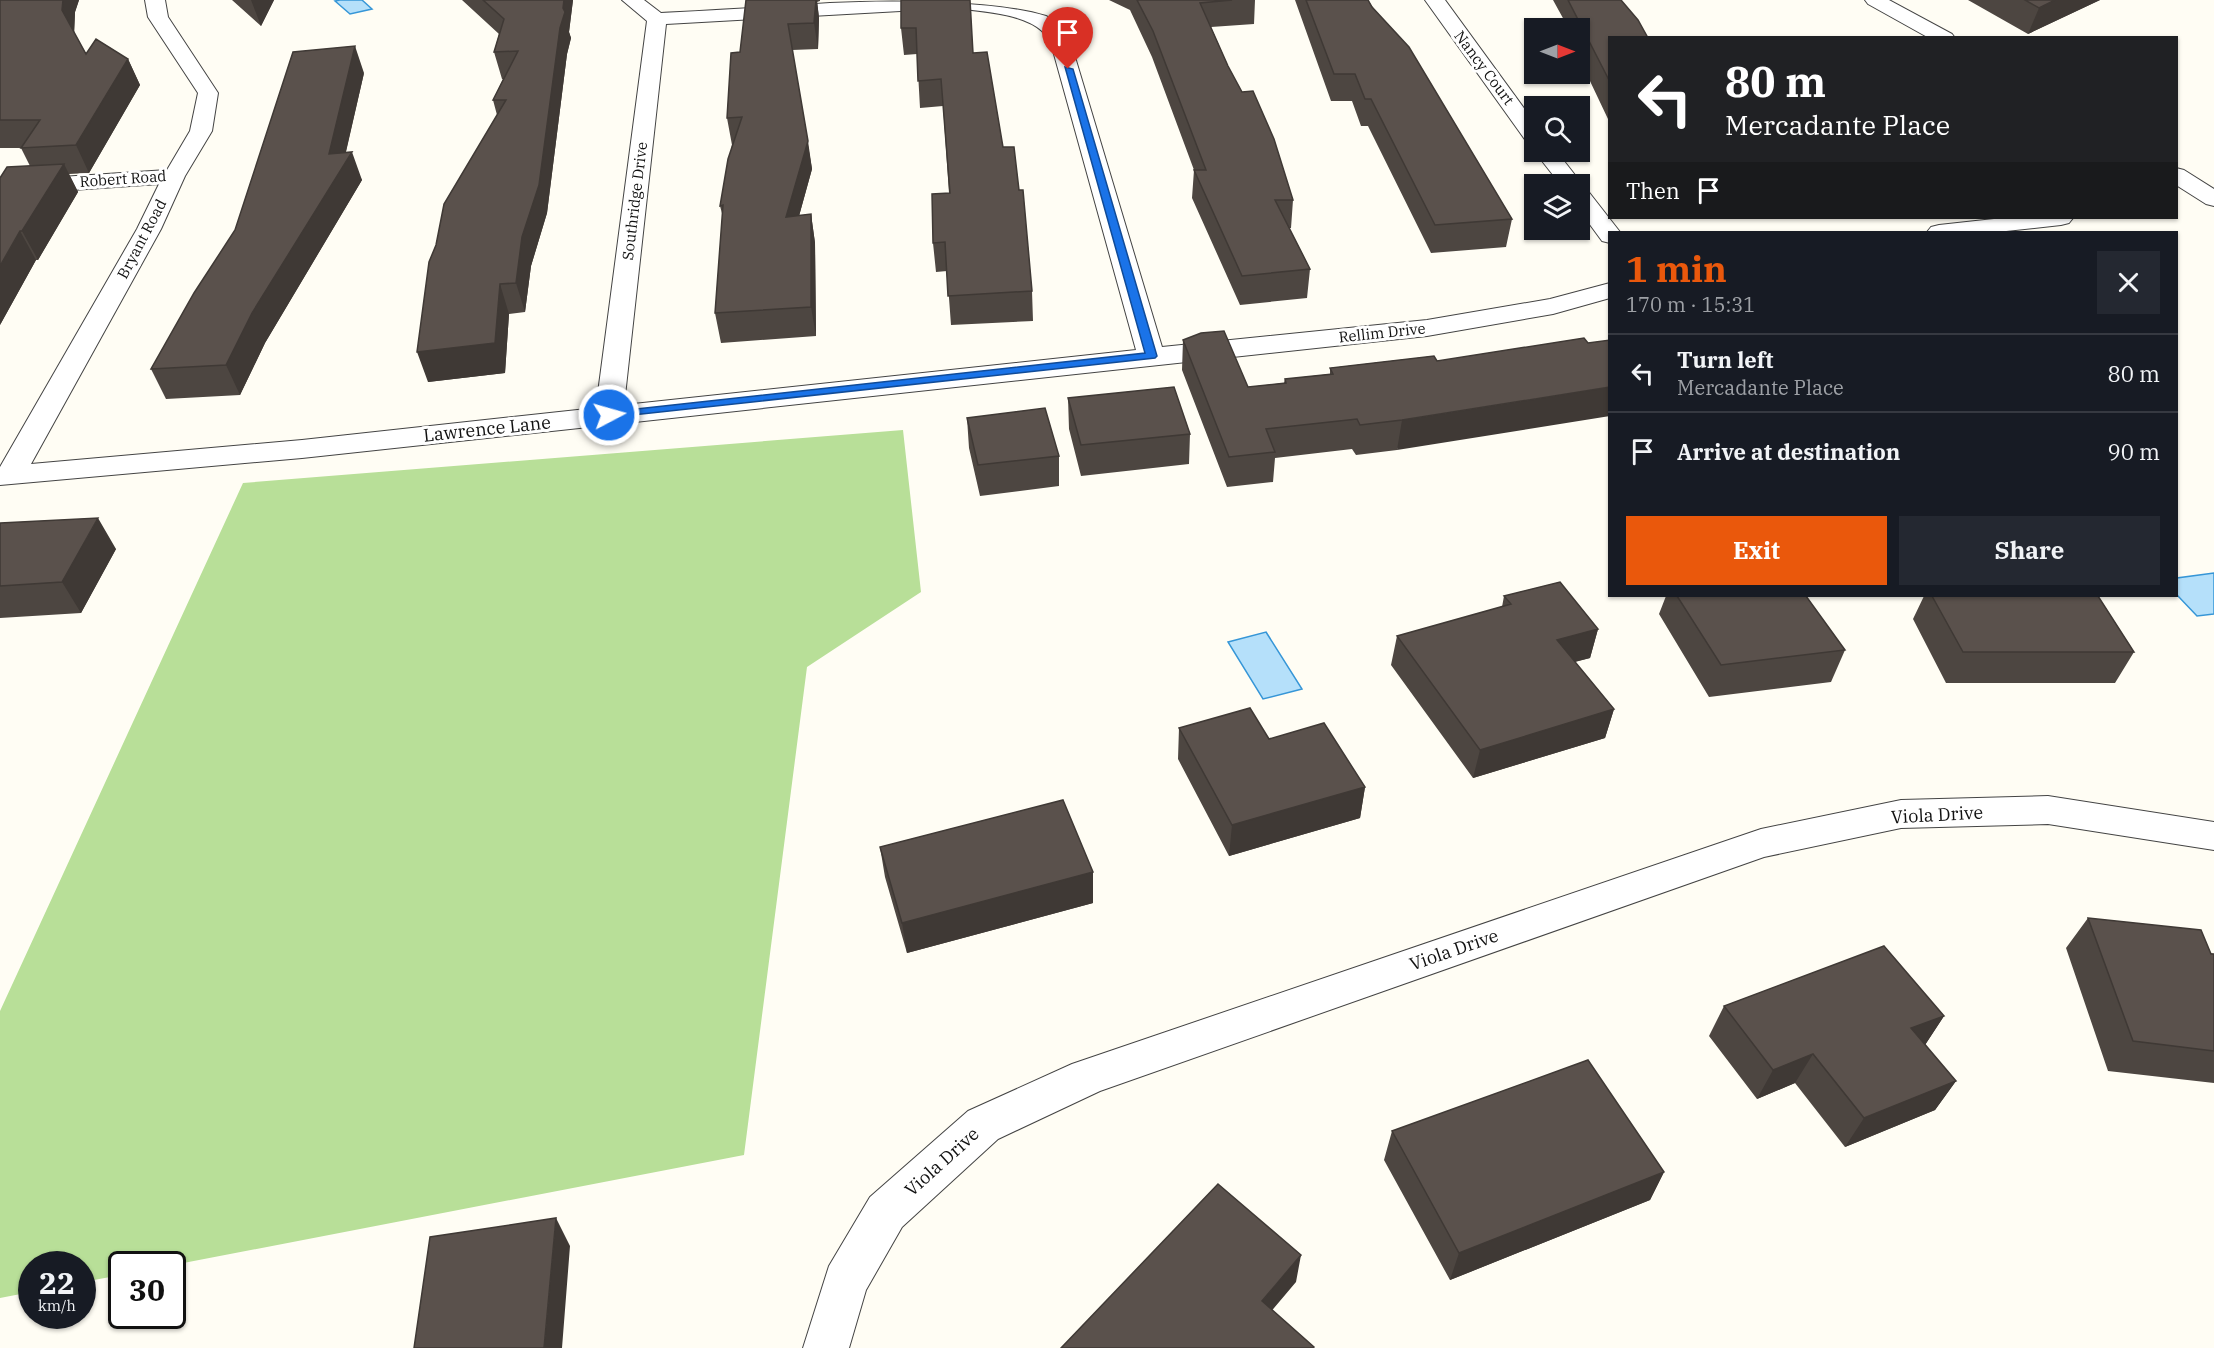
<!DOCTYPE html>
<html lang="en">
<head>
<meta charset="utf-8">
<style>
	body { margin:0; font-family:"IBM Plex Serif",serif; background:#242831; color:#f1f3f6; height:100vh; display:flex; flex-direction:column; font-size:22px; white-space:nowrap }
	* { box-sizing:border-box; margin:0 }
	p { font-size:20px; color:#9ea1a6 }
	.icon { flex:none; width:33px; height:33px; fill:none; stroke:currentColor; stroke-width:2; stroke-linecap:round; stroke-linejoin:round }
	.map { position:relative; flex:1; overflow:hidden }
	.drawer { position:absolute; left:1608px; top:231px; width:570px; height:366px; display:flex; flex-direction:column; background:#171b24; border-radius:0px; box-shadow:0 2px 4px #0004 }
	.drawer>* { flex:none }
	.guide { position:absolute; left:1608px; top:36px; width:570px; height:183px; border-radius:0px; box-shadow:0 2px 4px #0004; background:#202124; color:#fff; overflow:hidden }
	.needle { width:39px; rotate:90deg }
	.controls { position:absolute; left:1524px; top:18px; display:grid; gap:12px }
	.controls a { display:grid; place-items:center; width:66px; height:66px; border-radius:0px; background:#171b24; box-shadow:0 2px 4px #0004; font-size:30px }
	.speed { position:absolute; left:18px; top:1251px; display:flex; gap:12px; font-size:30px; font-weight:700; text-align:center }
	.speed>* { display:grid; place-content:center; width:78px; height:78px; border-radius:50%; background:#171b24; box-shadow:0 2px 4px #0004; line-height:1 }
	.speed small { font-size:15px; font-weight:400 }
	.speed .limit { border:3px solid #111; border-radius:9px; background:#fff; color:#111 }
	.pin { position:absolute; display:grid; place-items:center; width:51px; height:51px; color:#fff; margin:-62px -26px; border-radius:50% 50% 50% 0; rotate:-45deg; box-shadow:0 0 6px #0007 }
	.pin .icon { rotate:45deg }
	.me { position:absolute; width:66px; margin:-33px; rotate:84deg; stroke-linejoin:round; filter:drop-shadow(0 0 4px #0008) }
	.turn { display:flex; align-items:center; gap:21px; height:126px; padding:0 18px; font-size:27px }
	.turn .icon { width:78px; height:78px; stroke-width:2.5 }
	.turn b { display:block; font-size:42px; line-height:51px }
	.then { display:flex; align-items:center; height:57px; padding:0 18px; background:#0003; gap:12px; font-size:22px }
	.round { display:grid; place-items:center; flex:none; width:63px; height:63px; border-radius:0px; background:#242831 }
	.head { display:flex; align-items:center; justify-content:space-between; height:102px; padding:0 18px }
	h1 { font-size:36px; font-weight:700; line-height:45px; color:#ea580c }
	.primary-button { display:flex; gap:12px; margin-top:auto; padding:12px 18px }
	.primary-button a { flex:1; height:69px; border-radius:0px; background:#ea580c; color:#fff; font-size:24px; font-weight:700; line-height:69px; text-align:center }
	.primary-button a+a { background:#242831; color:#f1f3f6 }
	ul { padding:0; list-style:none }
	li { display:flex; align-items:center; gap:18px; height:78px; padding:0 18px; border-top:2px solid #363941 }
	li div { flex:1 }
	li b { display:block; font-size:22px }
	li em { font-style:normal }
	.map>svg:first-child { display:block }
</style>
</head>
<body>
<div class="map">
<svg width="2214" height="1348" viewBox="0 0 2214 1348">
	<rect width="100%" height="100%" fill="#fffdf4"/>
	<!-- forest -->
	<path fill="#b8df98" d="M 903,430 L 921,592 L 807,667 L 744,1155 L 173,1265 L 122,1264 L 121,1275 L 83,1282 L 82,1264 L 32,1264 L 31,1292 L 0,1298 L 0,1011 L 243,483 Z"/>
	<!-- water -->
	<path fill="#b5e0fa" stroke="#3696d7" stroke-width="1.5" d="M 340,0 L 362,0 L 372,9 L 350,14 L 335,1 Z
		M 2214,573 L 2214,614 L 2197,616 L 2177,595 L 2177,578 Z
		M 1266,632 L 1302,689 L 1263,699 L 1228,642 Z"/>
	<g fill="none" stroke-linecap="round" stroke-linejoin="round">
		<!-- minor casing -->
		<g stroke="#444" stroke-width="2">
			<path id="minor" d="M 145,0 L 165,0 L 168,17 L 218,93 L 212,131 L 185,176 L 161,229 L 31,464 L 302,440 L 596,408 L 647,21 L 622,0 L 644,0 L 661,13 C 717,10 774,7 830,3 C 889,0 993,0 1046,16 C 1060,23 1065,35 1072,47 L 1162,347 L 1427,320 L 1550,299 L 1610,283 L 1610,298 L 1553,314 L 1427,336 L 302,458 L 0,485 L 0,467 L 137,229 L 159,184 L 0,195 L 0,181 L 167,170 L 190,131 L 198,93 L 148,17 ZM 954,8 C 979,11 1022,13 1042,31 C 1046,35 1049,42 1052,47 L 1136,350 L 624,405 L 666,24 Z
				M 1425,0 L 1445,0 L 1534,122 L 1534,142 L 1526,141 Z
				M 1865,0 L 1889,0 L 1952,34 L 1955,38 L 1929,38 L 1868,4 Z
				M 1535,152 L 1557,152 L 1582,184 L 1580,188 L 1580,184 L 1560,184 Z
				M 2176,168 L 2184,170 L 2214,189 L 2214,206 L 2206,204 L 2176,185 Z
				M 1580,189 L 1588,191 L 1620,232 L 1610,232 L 1610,243 L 1602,241 L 1580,211 Z
				M 2003,218 L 2073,218 L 2069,223 L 2061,225 L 1997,232 L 1927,232 L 1931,227 L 1939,225 Z
				M 2048,796 L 2214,822 L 2214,850 L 2048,824 L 1901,828 L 1764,857 L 1100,1091 L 998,1139 L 902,1227 L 866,1290 L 849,1348 L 803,1348 L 829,1266 L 870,1197 L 968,1111 L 1072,1064 L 1761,829 L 1901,800 Z"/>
		</g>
		<!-- minor -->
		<use href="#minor" fill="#fff" fill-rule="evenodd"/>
	</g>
	<!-- wall -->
	<path fill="#4d4641" d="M 0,0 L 79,0 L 75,12 L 74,33 L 86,54 L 128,59 L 140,85 L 89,173 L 69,174 L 78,192 L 38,260 L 36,260 L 0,325 L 30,166 L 21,148 L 0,148 Z
		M 232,0 L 274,0 L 261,26 Z
		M 462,0 L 573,0 L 569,32 L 571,38 L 567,54 L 547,213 L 531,266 L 525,312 L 509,314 L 505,373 L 428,382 L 497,115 L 493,100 L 503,79 L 502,79 L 494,52 L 499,34 Z
		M 746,0 L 820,0 L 820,1 L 817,2 L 819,18 L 818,49 L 792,50 L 812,169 L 799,216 L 811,214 L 815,243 L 816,336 L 721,343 L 715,313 L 723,217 L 720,206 L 732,145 L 727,118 L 740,52 Z
		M 901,0 L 973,53 L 1003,147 L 1019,190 L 1032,291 L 1033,321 L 951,325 L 947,271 L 936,272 L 933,243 L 949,193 L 943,106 L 920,108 L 917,54 L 904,55 L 901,28 Z
		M 1109,0 L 1255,0 L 1254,24 L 1211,27 L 1228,66 L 1293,200 L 1291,228 L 1289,228 L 1310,269 L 1307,298 L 1240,305 L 1192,198 L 1194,170 L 1152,57 L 1130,10 Z
		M 1295,0 L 1368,0 L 1512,219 L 1506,247 L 1431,253 L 1368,126 L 1361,126 L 1352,101 L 1331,101 Z
		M 1553,0 L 1621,0 L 1610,38 L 1610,119 L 1608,119 L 1580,60 L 1580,28 L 1565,28 L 1563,25 L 1564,20 Z
		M 1968,0 L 2100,0 L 2028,34 Z
		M 364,73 L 346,152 L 362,180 L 265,343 L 240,395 L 166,399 L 151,369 Z
		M 1183,340 L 1248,387 L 1284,383 L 1285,379 L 1330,374 L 1330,368 L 1434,356 L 1397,450 L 1356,455 L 1352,449 L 1275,458 L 1273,482 L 1227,487 L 1182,370 Z
		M 1068,398 L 1190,434 L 1189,464 L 1081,476 L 1069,429 Z
		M 967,418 L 1059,456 L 1059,486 L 980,496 L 969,448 Z
		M 0,523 L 116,549 L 81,613 L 0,618 Z
		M 1504,596 L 1598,629 L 1590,658 L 1575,662 L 1614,709 L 1605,738 L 1473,778 L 1391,665 L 1397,636 L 1502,607 Z
		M 1666,596 L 1806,596 L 1845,650 L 1831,682 L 1709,697 L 1659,614 Z
		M 1924,596 L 2098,596 L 2134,652 L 2115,683 L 1946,683 L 1913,619 Z
		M 1179,728 L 1269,739 L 1365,787 L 1360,818 L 1229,856 L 1178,759 Z
		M 880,847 L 1093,872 L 1093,903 L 907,953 L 885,877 Z
		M 2088,918 L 2214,954 L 2214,1083 L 2108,1071 L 2066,948 Z
		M 1724,1006 L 1944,1016 L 1925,1045 L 1956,1081 L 1935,1110 L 1845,1147 L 1795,1083 L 1757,1099 L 1709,1036 Z
		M 1392,1131 L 1664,1172 L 1650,1200 L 1450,1280 L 1384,1160 Z"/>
	<!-- shaded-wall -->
	<path fill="#3f3935" d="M 63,0 L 79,0 L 75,12 L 74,36 L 62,10 Z
		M 251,0 L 274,0 L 261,26 Z
		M 564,0 L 573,0 L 569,32 L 571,38 L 567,54 L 547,213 L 531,266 L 525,312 L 516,283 L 522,237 Z
		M 816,0 L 817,0 L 819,18 L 818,49 L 814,23 Z
		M 2055,0 L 2100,0 L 2028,34 L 2039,8 Z
		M 355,46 L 364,73 L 342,168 L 352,152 L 362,180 L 265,343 L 240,395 L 226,365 Z
		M 128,59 L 140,85 L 89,173 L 76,145 Z
		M 808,141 L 812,169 L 791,245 L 786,217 Z
		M 64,164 L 78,192 L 38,260 L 22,231 Z
		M 811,214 L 815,243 L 816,336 L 811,307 Z
		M 20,231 L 36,260 L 0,325 L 0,266 Z
		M 500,284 L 509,314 L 505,373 L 428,382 L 417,352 Z
		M 1610,387 L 1610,416 L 1397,450 L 1402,420 Z
		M 98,518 L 116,549 L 81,613 L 62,582 Z
		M 1598,629 L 1590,658 L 1549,668 L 1557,640 Z
		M 1614,709 L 1605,738 L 1473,778 L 1480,750 Z
		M 1365,787 L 1360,818 L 1229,856 L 1232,825 Z
		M 1093,872 L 1093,903 L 907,953 L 902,923 Z
		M 1944,1016 L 1925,1045 L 1911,1028 Z
		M 1813,1054 L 1795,1083 L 1757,1099 L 1773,1070 Z
		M 1956,1081 L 1935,1110 L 1845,1147 L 1864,1118 Z
		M 1664,1172 L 1650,1200 L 1450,1280 L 1459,1253 Z
		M 556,1218 L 570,1246 L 562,1348 L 544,1348 Z
		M 1301,1255 L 1296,1282 L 1258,1327 L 1262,1301 Z"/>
	<!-- building -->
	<path fill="#5a514c" stroke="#3f3935" stroke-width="1.5" d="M 0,0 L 63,0 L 62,10 L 86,54 L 96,39 L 128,59 L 76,145 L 21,148 L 40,120 L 0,120 Z
		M 483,0 L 564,0 L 563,8 L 565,12 L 560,28 L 539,185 L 522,237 L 516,283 L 500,284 L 495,343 L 417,352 L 429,262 L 436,245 L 444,204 L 506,100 L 493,100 L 518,51 L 494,52 L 504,19 Z
		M 746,0 L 816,0 L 814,23 L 788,24 L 808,141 L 786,217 L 811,214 L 811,307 L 715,313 L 723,205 L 720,206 L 728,159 L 742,117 L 727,118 L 731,53 L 740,52 Z
		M 901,0 L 970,0 L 973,53 L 987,52 L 1003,147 L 1014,147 L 1019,190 L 1023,190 L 1032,291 L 948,296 L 945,242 L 933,243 L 932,194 L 950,193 L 941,79 L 918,81 L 916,28 L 901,28 Z
		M 1137,0 L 1232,0 L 1200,3 L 1228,66 L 1242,92 L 1253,91 L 1274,139 L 1293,200 L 1275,200 L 1310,269 L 1242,276 L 1194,170 L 1206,170 L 1153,31 Z
		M 1306,0 L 1368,0 L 1372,7 L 1409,47 L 1512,219 L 1435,225 L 1371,99 L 1365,99 L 1355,74 L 1334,74 Z
		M 1568,0 L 1621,0 L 1638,20 L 1648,38 L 1610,38 L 1610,82 Z
		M 2025,0 L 2055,0 L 2039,8 Z
		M 355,46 L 329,154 L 352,152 L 252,313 L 226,365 L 151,369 L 194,293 L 235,230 L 293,52 Z
		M 64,164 L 22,231 L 20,231 L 0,266 L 0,178 L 7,167 Z
		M 1224,331 L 1248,387 L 1286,383 L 1285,379 L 1333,374 L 1330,368 L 1434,356 L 1437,361 L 1584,338 L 1588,343 L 1610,340 L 1610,387 L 1402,420 L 1360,425 L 1357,419 L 1266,429 L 1275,452 L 1229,457 L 1183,340 L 1201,333 Z
		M 1174,387 L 1190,434 L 1081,445 L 1068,398 Z
		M 1045,408 L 1059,456 L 978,465 L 967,418 Z
		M 98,518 L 62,582 L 0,586 L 0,523 Z
		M 1560,582 L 1598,629 L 1557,640 L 1614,709 L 1480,750 L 1397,636 L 1511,604 L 1504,596 Z
		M 1677,596 L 1806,596 L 1845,650 L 1721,665 Z
		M 1932,596 L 2098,596 L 2134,652 L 1963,652 Z
		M 1250,708 L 1269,739 L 1324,723 L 1365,787 L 1232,825 L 1179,728 Z
		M 1063,800 L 1093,872 L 902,923 L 880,847 Z
		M 2088,918 L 2201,930 L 2211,954 L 2214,954 L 2214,1051 L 2133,1041 Z
		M 1884,946 L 1944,1016 L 1911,1028 L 1956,1081 L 1864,1118 L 1813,1054 L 1773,1070 L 1724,1006 Z
		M 1588,1060 L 1664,1172 L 1459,1253 L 1392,1131 Z
		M 1218,1184 L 1301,1255 L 1262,1301 L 1314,1347 L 1313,1348 L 1061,1348 Z
		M 556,1218 L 544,1348 L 414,1348 L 430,1237 Z"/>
	<!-- route -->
	<path fill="#1a73e8" stroke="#114b97" stroke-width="1.5" d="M 1065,67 L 1073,69 L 1157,356 L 1155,358 L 605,418 L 603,415 L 609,412 L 1145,353 Z"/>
	<g text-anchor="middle" stroke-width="6" stroke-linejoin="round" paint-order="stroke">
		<!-- far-street labels -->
		<g font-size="15" fill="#111" stroke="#fff">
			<text transform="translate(1484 68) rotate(53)" y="5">Nancy Court</text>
			<text transform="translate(123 179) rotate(-4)" y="5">Robert Road</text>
			<text transform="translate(635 201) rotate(-83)" y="5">Southridge Drive</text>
			<text transform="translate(142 239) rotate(-62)" y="5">Bryant Road</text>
			<text transform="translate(1382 333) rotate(-6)" y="5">Rellim Drive</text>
		</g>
		<!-- street labels -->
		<g font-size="18" fill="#111" stroke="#fff">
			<text transform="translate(487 429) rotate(-6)" y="6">Lawrence Lane</text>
			<text transform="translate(1937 815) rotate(-3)" y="6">Viola Drive</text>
			<text transform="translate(1454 950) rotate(-19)" y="6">Viola Drive</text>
			<text transform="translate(942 1162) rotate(-42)" y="6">Viola Drive</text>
		</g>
	</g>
</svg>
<div class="controls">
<a><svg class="needle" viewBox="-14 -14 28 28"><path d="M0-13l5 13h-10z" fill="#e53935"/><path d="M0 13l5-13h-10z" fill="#9ea1a6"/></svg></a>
<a><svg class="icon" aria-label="search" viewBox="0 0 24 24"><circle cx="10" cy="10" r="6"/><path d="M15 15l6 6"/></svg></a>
<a><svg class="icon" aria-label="layers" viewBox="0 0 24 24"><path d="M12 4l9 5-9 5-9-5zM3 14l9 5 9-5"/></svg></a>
</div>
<div class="speed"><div>22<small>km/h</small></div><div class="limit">30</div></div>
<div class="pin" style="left:1068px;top:69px;background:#d93025"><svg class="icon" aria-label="arrive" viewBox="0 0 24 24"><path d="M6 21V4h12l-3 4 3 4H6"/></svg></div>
<svg class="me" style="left:609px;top:415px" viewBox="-20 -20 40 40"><circle r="17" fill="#1a73e8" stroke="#fff" stroke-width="3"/><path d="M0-11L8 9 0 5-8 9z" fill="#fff"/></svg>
<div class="guide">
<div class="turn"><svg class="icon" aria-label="left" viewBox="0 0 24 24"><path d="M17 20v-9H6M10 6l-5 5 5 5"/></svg><div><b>80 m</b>Mercadante Place</div></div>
<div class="then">Then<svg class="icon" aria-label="arrive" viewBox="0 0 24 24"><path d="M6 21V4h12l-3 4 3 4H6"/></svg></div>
</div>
<section class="drawer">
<div class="head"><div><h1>1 min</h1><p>170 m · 15:31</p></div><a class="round"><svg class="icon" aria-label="close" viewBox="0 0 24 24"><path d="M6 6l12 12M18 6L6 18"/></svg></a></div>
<ul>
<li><svg class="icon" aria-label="left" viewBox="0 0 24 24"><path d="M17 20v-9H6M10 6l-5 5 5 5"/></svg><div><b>Turn left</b><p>Mercadante Place</p></div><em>80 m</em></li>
<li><svg class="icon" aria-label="arrive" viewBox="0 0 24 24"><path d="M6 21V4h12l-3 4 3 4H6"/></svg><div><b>Arrive at destination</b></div><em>90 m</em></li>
</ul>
<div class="primary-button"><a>Exit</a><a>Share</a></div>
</section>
</div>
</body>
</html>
